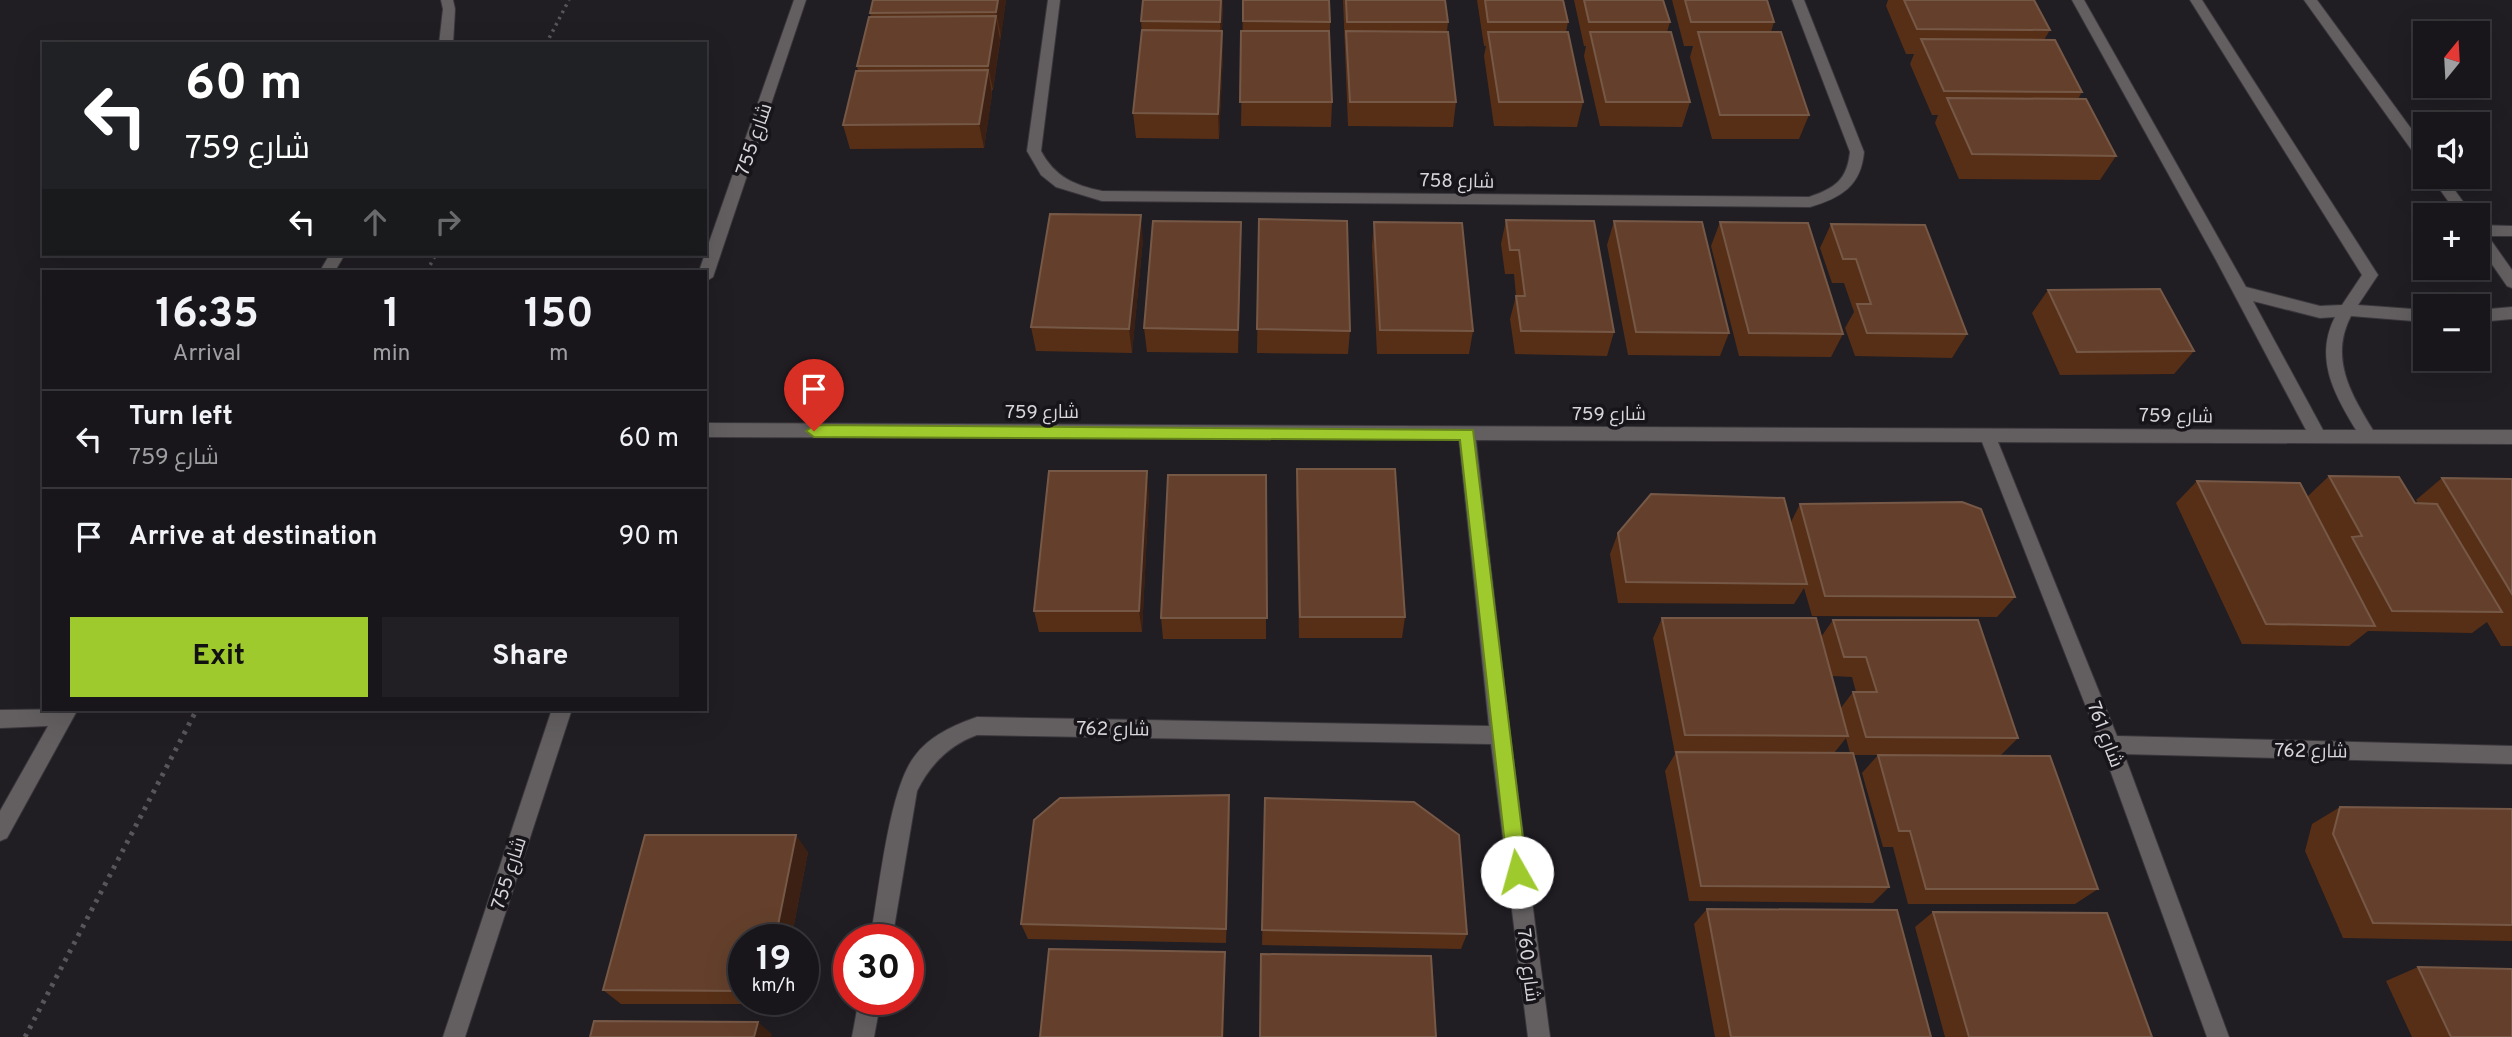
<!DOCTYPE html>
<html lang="en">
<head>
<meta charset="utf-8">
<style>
	body { margin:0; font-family:Overpass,Cairo,sans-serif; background:#211f23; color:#f1f3f6; height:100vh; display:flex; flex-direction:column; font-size:26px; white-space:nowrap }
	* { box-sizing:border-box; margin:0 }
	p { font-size:23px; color:#9f9fa2 }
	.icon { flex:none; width:38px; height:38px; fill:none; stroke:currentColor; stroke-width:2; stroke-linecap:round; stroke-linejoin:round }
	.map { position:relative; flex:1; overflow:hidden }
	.panel { position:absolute; left:42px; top:270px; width:665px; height:441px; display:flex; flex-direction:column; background:#18161a; border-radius:0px; box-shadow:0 7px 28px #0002,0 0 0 2px #363539 }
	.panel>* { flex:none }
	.hud { position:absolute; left:42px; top:42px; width:665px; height:214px; border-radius:0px; box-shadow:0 7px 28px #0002,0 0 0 2px #363539; background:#202124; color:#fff; overflow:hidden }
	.needle { width:46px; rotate:18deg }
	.buttons { position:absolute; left:2413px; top:21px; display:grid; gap:14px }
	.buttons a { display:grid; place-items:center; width:77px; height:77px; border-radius:0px; background:#18161a; box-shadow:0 7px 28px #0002,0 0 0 2px #363539; font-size:35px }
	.speed { position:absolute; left:728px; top:924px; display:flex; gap:14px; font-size:35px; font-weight:700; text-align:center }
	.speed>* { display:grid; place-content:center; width:91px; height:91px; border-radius:50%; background:#18161a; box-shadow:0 7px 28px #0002,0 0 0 2px #363539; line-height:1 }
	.speed small { font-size:18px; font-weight:400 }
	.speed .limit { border:10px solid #d22; background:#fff; color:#111 }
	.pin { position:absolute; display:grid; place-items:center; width:60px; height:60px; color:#fff; margin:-72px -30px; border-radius:50% 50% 50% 0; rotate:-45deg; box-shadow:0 0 7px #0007 }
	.pin .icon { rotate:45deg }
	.me { position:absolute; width:77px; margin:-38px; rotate:353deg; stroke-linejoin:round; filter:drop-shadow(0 0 5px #0008) }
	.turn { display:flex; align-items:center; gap:24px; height:147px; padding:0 28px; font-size:32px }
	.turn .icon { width:91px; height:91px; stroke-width:2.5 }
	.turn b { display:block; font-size:49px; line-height:60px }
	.lanes { display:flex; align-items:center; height:66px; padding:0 28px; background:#0003; justify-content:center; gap:35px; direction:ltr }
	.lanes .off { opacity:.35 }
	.eta { display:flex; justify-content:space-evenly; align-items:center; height:119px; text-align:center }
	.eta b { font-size:42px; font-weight:700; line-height:49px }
	.cta { display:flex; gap:14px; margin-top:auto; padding:14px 28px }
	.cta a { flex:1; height:80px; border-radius:0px; background:#9fca2d; color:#111; font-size:28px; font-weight:700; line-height:80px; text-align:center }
	.cta a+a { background:#211f23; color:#f1f3f6 }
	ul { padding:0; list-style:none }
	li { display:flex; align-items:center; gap:21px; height:98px; padding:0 28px; border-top:2px solid #363539 }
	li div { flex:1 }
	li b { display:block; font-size:26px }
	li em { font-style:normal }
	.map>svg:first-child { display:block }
</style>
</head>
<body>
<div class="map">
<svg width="2512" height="1037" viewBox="0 0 2512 1037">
	<rect width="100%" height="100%" fill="#201d23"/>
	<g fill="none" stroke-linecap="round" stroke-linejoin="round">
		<!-- minor casing -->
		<g stroke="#3a373c" stroke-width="2">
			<path id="minor" d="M 441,0 L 453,0 L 455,9 L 453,44 L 439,44 L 443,9 Z
				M 794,0 L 806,0 L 713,277 L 705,282 L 705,271 L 699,271 Z
				M 1048,0 L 1060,0 L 1041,151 C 1055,177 1074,185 1102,191 L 1809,197 C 1835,188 1847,180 1850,152 L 1792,0 L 1804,0 L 1864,152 C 1861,186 1841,198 1810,207 L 1102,201 L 1056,187 L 1041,175 L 1027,151 Z
				M 2072,0 L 2084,0 L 2246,287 L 2320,306 L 2342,305 L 2362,275 L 2190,0 L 2202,0 L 2378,275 L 2358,305 L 2426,310 L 2426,322 L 2351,316 C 2329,358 2351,394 2373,430 L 2512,430 L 2512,444 L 1998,442 L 2117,736 L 2512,746 L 2512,764 L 2124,754 L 2229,1037 L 2207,1037 L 2101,745 L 1982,442 L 1476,440 L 1510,735 L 1550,1037 L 1528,1037 L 1491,744 L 977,735 C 949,745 930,765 917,791 L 892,940 L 870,940 C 879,894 888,792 914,757 C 929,736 954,725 977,717 L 1489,726 L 1459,439 L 705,437 L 705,423 L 2306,430 L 2216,260 ZM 2253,301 L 2320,318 L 2335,317 C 2314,358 2334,394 2356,430 L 2323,430 Z
				M 2304,0 L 2317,0 L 2426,149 L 2426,165 L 2421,163 Z
				M 2431,177 L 2445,177 L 2473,215 L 2458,215 Z
				M 2478,225 L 2512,226 L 2512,236 L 2488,236 L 2512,270 L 2512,288 L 2507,286 L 2478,244 Z
				M 330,254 L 345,254 L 335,271 L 320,271 Z
				M 2512,307 L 2512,319 L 2478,322 L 2478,310 Z
				M 78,709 L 7,838 L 0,841 L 0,811 L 48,726 L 0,728 L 0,710 Z
				M 552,709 L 572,709 L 465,1037 L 443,1037 Z
				M 859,999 L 881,999 L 874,1037 L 852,1037 Z"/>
		</g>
		<!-- path-far1 -->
		<path stroke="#59565b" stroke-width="3.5" stroke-dasharray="2.5 4.5" stroke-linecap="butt" d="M 546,44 L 569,0
			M 427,271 L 436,254"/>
		<!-- path -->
		<path stroke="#59565b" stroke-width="5" stroke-dasharray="3.5 6" stroke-linecap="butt" d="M 25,1037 L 197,709"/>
		<!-- minor -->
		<use href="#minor" fill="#635f60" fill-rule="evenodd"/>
	</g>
	<!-- wall -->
	<path fill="#572f17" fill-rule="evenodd" d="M 1006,0 L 993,90 L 992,90 L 992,94 L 984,148 L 850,149 L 843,125 L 858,71 L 857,66 L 871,17 L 870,13 Z
		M 1143,0 L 1223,0 L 1222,31 L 1223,55 L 1219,139 L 1136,138 L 1133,113 L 1142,36 L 1141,21 Z
		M 1243,0 L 1330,22 L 1330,36 L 1332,102 L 1331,127 L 1241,126 Z
		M 1343,0 L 1445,0 L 1448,22 L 1447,32 L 1456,102 L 1453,127 L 1348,126 Z
		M 1477,0 L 1563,0 L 1568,22 L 1566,32 L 1583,102 L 1577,127 L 1494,126 L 1484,56 L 1486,46 L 1484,46 Z
		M 1574,0 L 1663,0 L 1670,22 L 1667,32 L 1690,102 L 1682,127 L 1600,126 L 1584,56 L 1586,46 L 1584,46 Z
		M 1672,0 L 1767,0 L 1774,22 L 1771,32 L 1809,115 L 1799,139 L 1712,139 L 1690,57 L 1693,46 L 1684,46 Z
		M 1888,0 L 2034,0 L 2050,30 L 2044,40 L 2082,92 L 2078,99 L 2116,156 L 2100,180 L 1959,179 L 1935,123 L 1938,115 L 1932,115 L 1910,64 L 1914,54 L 1906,54 L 1886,6 Z
		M 1259,219 L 1350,331 L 1348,354 L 1257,353 Z
		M 1506,220 L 1614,332 L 1607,356 L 1515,354 L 1510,319 L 1516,296 L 1514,274 L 1505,274 L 1501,244 Z
		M 1614,221 L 1729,333 L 1720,356 L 1628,355 L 1607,245 Z
		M 1374,222 L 1473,331 L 1469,354 L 1377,354 L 1372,246 Z
		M 1720,222 L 1843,334 L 1831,357 L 1739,356 L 1711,246 Z
		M 1831,224 L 1967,334 L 1952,358 L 1855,356 L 1845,328 L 1854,312 L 1844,283 L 1832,283 L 1820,248 Z
		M 1143,239 L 1132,353 L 1036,351 L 1031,327 Z
		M 1241,246 L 1238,353 L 1147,352 L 1144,328 Z
		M 2048,290 L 2194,351 L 2174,374 L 2060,375 L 2032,313 Z
		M 1297,469 L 1405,617 L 1402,638 L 1299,638 L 1296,492 Z
		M 1266,475 L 1266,639 L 1163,639 L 1161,618 Z
		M 2329,476 L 2415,503 L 2418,503 L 2416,500 L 2442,478 L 2512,479 L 2512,646 L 2501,646 L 2487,622 L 2472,633 L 2368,631 L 2349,646 L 2242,644 L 2176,503 L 2197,481 L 2307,497 Z
		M 1149,493 L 1142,632 L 1039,632 L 1034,611 Z
		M 1800,504 L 2015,597 L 1997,617 L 1812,616 L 1804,588 L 1794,604 L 1618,603 L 1610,554 L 1618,533 L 1791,522 Z
		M 1662,618 L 1821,637 L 1833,620 L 2018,738 L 2000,756 L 2098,889 L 2075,904 L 1908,904 L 1893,847 L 1883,847 L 1862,773 L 1878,755 L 1854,755 L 1889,887 L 1873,903 L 1689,901 L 1665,771 L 1675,754 L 1653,638 ZM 1832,676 L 1852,677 L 1856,692 L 1853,692 L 1840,709 ZM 1846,738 L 1850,753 L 1834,753 Z
		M 1265,798 L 1467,934 L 1461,949 L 1262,945 Z
		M 2340,807 L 2512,809 L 2512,941 L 2343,938 L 2305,851 L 2312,824 Z
		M 1230,812 L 1226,943 L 1028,939 L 1021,924 Z
		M 808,852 L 791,940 L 744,940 L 744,999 L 779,999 L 778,1004 L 621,1004 L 603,990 Z
		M 1707,909 L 1931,1037 L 1715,1037 L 1694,924 Z
		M 1933,912 L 2152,1037 L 1945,1037 L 1915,927 Z
		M 2418,967 L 2512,1037 L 2412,1037 L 2386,981 Z"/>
	<!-- shaded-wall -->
	<path fill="#3b2013" d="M 998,0 L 1006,0 L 1001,37 L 996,12 Z
		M 1221,0 L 1223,0 L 1221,46 L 1220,22 Z
		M 996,16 L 1000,40 L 993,90 L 988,66 Z
		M 1222,31 L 1223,55 L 1219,139 L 1218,114 Z
		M 988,70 L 992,94 L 984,148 L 979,124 Z
		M 1141,215 L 1143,239 L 1132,353 L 1129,329 Z
		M 1241,222 L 1241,246 L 1238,353 L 1238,330 Z
		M 1147,471 L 1149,493 L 1142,632 L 1139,611 Z
		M 1229,795 L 1230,812 L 1226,943 L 1226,929 Z
		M 796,835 L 808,852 L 791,940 L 775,940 Z
		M 1225,952 L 1225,966 L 1224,1037 L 1222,1037 Z
		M 758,1022 L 772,1034 L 771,1037 L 754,1037 Z"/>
	<!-- building -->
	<path fill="#64402c" stroke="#765847" stroke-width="2" d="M 873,0 L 998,0 L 996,12 L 870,13 Z
		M 1143,0 L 1221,0 L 1220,22 L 1141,21 Z
		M 1243,0 L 1329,0 L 1330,22 L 1243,21 Z
		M 1346,0 L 1445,0 L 1448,22 L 1347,22 Z
		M 1485,0 L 1563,0 L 1568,22 L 1488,22 Z
		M 1584,0 L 1663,0 L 1670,22 L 1589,22 Z
		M 1685,0 L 1767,0 L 1774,22 L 1691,22 Z
		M 1904,0 L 2034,0 L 2050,30 L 1917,29 Z
		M 996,16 L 988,66 L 857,66 L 869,17 Z
		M 1142,30 L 1222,31 L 1218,114 L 1133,113 Z
		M 1241,31 L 1329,31 L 1332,102 L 1240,102 Z
		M 1346,31 L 1448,32 L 1456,102 L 1350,102 Z
		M 1488,32 L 1568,32 L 1583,102 L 1499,102 Z
		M 1590,32 L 1671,32 L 1690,102 L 1606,102 Z
		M 1698,32 L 1781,32 L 1809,115 L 1720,115 Z
		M 1921,39 L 2055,40 L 2082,92 L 1944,91 Z
		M 988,70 L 979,124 L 843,125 L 856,71 Z
		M 1947,98 L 2086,99 L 2116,156 L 1972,154 Z
		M 1050,214 L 1141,215 L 1129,329 L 1031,327 Z
		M 1259,219 L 1347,221 L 1350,331 L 1257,329 Z
		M 1506,220 L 1594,221 L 1614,332 L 1521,331 L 1516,296 L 1525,296 L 1519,250 L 1510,250 Z
		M 1153,221 L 1241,222 L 1238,330 L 1144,328 Z
		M 1614,221 L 1702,222 L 1729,333 L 1636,332 Z
		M 1374,222 L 1462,223 L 1473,331 L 1380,330 Z
		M 1720,222 L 1808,223 L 1843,334 L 1749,333 Z
		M 1831,224 L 1925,225 L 1967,334 L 1867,333 L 1857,304 L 1871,304 L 1856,259 L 1843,259 Z
		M 2160,289 L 2194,351 L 2077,352 L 2048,290 Z
		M 1297,469 L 1395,469 L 1405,617 L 1300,617 Z
		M 1049,471 L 1147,471 L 1139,611 L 1034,611 Z
		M 1168,475 L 1266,475 L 1267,618 L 1161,618 Z
		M 2329,476 L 2399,477 L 2415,503 L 2437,504 L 2502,612 L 2392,611 L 2352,537 L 2362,536 Z
		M 2442,478 L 2512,479 L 2512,594 Z
		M 2197,481 L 2300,483 L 2375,626 L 2266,624 Z
		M 1651,494 L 1784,498 L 1807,584 L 1626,582 L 1618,533 Z
		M 1962,502 L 1981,509 L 2015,597 L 1825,596 L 1800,504 Z
		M 1662,618 L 1816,618 L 1848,736 L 1685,735 Z
		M 1833,620 L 1978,620 L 2018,738 L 1866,737 L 1853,692 L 1877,692 L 1866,657 L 1844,657 Z
		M 1676,752 L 1853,753 L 1889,887 L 1701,886 Z
		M 1878,755 L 2050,756 L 2098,889 L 1926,889 L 1910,831 L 1899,831 Z
		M 1229,795 L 1226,929 L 1021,924 L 1034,820 L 1060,798 Z
		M 1265,798 L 1414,802 L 1459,835 L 1467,934 L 1262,930 Z
		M 2340,807 L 2512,809 L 2512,925 L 2373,923 L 2333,834 Z
		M 645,835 L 796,835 L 775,940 L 744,940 L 744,991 L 603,990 Z
		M 1707,909 L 1897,910 L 1931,1037 L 1731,1037 Z
		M 1933,912 L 2107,913 L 2152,1037 L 1969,1037 Z
		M 1049,949 L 1225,952 L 1222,1037 L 1040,1037 Z
		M 1261,954 L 1431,956 L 1436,1037 L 1260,1037 Z
		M 2418,967 L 2512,969 L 2512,1037 L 2451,1037 Z
		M 594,1021 L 758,1022 L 754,1037 L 590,1037 Z"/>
	<!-- route -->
	<path fill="#9fca2d" stroke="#67831d" stroke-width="2" d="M 814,425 L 1473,430 L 1527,872 L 1524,879 L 1517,881 L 1511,879 L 1508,872 L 1460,440 L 814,437 L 806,431 Z"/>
	<g text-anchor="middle" stroke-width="7" stroke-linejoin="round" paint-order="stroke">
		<!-- street labels -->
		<g font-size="19" fill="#d7d5d9" stroke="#17141a">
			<text transform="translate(753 139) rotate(-71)" y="7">شارع 755</text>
			<text transform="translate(1457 180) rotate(1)" y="7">شارع 758</text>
			<text x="1042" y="418">شارع 759</text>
			<text x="1609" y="420">شارع 759</text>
			<text transform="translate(2176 415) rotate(1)" y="7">شارع 759</text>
			<text transform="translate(1113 728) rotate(1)" y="7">شارع 762</text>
			<text transform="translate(2106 734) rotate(69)" y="7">شارع 761</text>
			<text transform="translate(2311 750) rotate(1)" y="7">شارع 762</text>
			<text transform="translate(508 873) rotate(-72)" y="7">شارع 755</text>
			<text transform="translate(1529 965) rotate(83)" y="7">شارع 760</text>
		</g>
	</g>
</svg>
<div class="buttons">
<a><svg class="needle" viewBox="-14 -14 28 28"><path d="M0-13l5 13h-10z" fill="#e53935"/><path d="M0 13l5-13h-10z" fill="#9f9fa2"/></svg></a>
<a><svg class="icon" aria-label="sound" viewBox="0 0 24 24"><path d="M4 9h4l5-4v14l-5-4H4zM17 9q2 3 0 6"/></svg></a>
<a>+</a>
<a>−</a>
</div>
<div class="speed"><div>19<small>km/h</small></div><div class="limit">30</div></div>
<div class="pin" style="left:814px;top:431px;background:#d93025"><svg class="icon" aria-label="arrive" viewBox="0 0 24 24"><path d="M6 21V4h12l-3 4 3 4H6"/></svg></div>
<svg class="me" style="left:1517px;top:872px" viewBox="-20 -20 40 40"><circle r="19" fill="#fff"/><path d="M0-13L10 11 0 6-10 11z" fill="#9fca2d"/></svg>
<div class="hud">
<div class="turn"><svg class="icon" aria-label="left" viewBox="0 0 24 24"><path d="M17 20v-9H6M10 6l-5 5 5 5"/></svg><div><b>60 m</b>شارع 759</div></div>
<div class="lanes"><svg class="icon" aria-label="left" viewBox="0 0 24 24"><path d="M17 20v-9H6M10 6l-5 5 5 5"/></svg><svg class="icon off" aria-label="ahead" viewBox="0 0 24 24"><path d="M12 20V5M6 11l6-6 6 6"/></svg><svg class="icon off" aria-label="right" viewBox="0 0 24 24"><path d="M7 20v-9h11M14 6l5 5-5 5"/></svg></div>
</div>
<section class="panel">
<div class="eta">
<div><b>16:35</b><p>Arrival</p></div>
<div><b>1</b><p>min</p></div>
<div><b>150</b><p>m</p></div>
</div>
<ul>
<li><svg class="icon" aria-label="left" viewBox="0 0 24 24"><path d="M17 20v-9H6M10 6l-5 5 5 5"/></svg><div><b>Turn left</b><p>شارع 759</p></div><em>60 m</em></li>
<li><svg class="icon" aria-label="arrive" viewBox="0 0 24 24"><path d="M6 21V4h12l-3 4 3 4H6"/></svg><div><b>Arrive at destination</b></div><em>90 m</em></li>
</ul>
<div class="cta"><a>Exit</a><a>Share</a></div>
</section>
</div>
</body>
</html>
